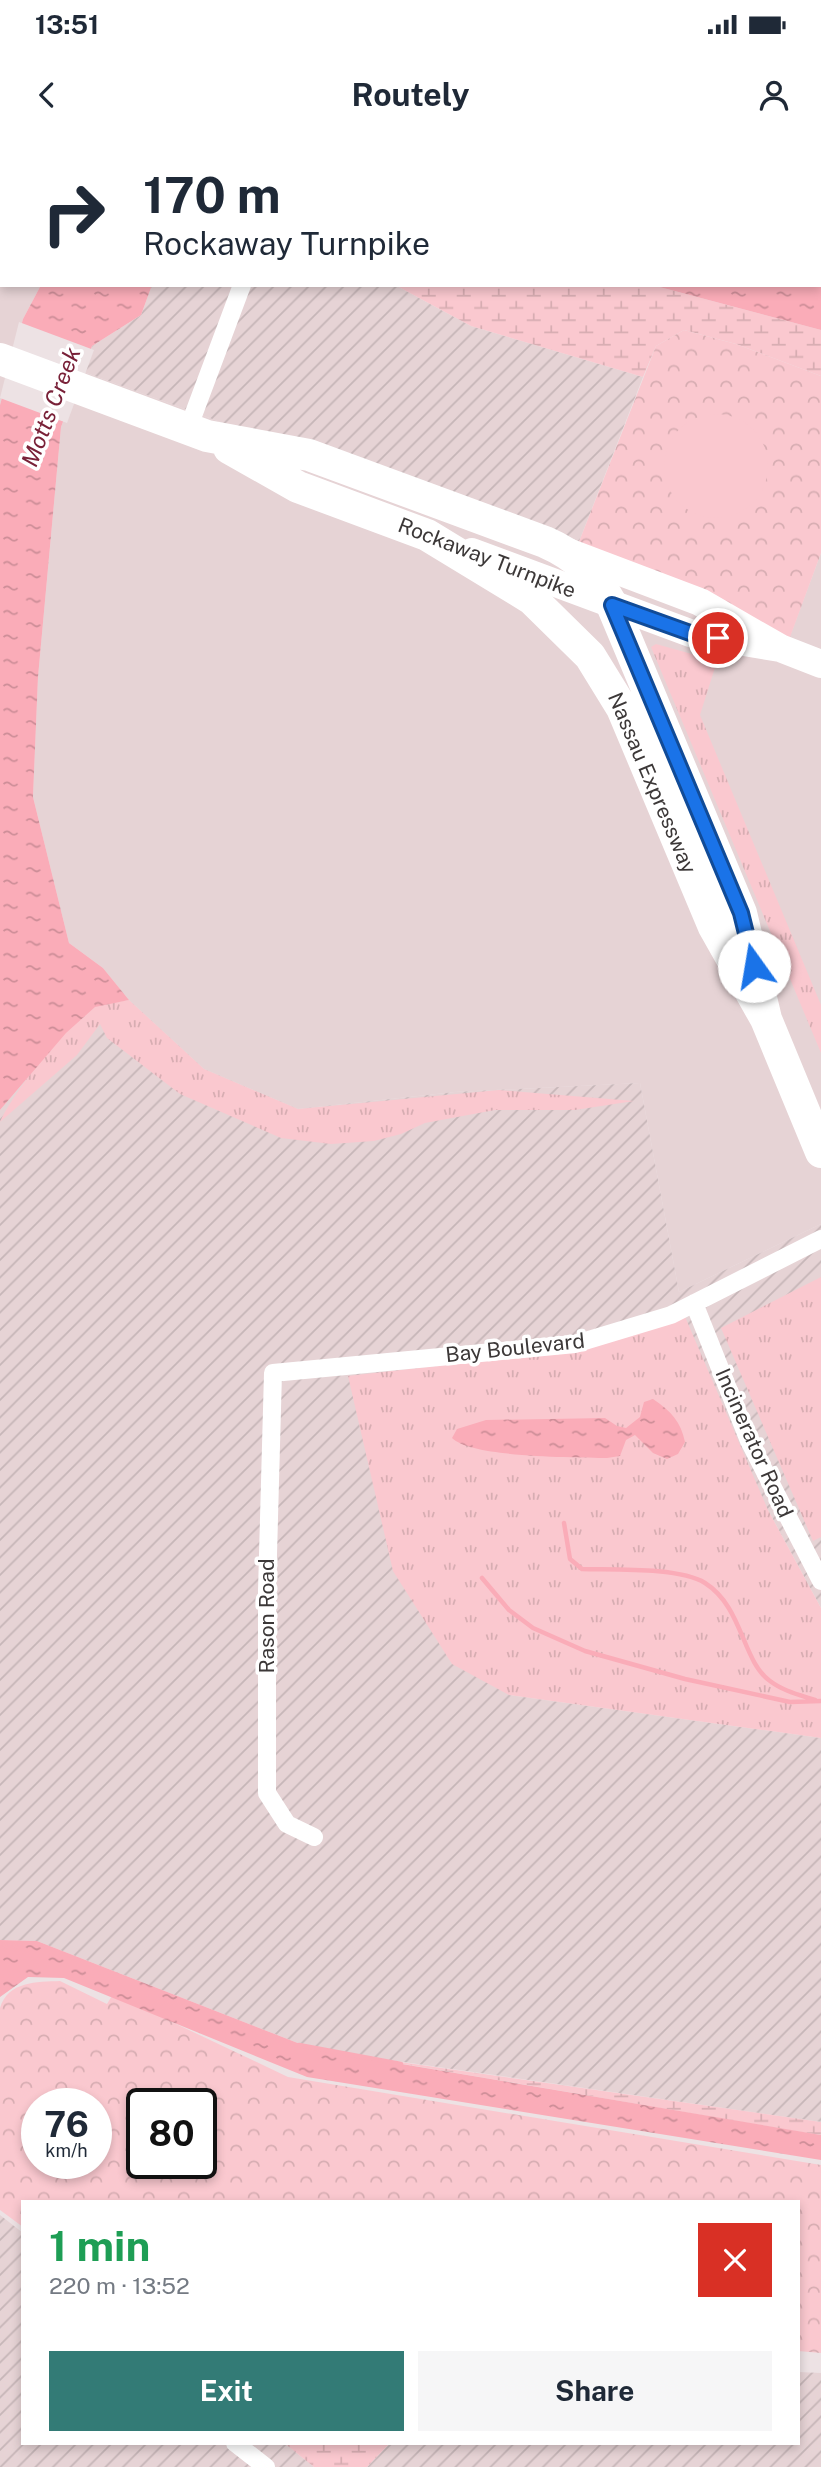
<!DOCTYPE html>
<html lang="en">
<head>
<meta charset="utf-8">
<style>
	body { margin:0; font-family:"Public Sans",sans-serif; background:#f6f6f7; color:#1f2937; height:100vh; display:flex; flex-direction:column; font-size:26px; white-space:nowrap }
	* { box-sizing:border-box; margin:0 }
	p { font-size:23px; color:#747a83 }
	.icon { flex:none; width:38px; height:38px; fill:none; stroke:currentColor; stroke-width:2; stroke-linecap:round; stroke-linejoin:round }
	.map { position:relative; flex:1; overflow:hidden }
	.side { position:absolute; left:21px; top:2060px; width:779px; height:245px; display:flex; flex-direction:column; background:#fff; border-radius:0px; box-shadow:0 4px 10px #0003 }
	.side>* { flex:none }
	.top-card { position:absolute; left:0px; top:0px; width:822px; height:147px; box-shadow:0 4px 10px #0003; background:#fff; color:#1f2937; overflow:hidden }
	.speed { position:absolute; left:21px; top:1948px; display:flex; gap:14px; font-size:35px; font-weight:700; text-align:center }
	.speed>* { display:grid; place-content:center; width:91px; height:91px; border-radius:50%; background:#fff; box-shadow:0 4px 10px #0003; line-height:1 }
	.speed small { font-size:18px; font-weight:400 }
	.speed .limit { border:4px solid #111; border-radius:10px; background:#fff; color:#111 }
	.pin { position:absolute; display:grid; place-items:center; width:60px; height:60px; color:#fff; margin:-30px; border:4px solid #fff; border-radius:50%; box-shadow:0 2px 7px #0007 }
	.me { position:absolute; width:77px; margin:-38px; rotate:347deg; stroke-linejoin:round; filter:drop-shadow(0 0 5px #0008) }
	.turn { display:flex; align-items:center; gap:24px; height:147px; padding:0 28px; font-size:32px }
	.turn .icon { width:91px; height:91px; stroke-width:2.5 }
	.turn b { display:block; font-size:49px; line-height:60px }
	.round { display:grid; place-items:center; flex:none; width:74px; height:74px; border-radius:0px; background:#f6f6f7 }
	.overview { display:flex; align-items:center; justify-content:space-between; height:119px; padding:0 28px }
	h1 { font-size:42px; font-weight:700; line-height:52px; color:#1e9e55 }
	.primary-button { display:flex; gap:14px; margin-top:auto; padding:14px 28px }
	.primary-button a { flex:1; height:80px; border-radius:0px; background:#337b76; color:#fff; font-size:28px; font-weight:700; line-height:80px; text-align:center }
	.primary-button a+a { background:#f6f6f7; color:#1f2937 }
	.status { display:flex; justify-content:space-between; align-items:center; height:49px; padding:0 35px; background:#fff; direction:ltr }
	.status svg { height:19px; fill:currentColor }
	header { display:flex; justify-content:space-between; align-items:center; height:91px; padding:0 28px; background:#fff; font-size:32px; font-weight:700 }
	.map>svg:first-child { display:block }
</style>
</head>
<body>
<div class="status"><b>13:51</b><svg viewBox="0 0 49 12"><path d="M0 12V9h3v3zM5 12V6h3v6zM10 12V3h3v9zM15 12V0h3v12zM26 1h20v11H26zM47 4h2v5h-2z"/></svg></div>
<header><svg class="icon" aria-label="back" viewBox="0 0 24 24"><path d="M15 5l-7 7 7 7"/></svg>Routely<svg class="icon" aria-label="person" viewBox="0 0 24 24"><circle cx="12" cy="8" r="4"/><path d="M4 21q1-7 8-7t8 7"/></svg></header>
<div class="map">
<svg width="821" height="2327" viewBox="0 0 821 2327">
	<defs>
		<pattern id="industrial-furrows" width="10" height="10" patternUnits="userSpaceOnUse" patternTransform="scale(1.75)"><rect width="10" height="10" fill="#e6d3d5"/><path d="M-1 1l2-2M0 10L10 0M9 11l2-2" fill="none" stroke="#c6b6b8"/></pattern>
		<pattern id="grass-tufts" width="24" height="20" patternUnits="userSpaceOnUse" patternTransform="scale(1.75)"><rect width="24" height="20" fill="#fac8cf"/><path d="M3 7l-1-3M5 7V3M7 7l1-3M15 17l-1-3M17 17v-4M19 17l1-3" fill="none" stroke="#d7adb2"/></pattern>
		<pattern id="wetland-marsh" width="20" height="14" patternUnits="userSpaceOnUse" patternTransform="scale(1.75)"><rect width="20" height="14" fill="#fac8cf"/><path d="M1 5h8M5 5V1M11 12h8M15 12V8" fill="none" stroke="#d7adb2"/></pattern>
		<pattern id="park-crowns" width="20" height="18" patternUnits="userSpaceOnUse" patternTransform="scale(1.75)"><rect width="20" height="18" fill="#fac8cf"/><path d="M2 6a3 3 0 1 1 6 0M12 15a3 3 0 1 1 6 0" fill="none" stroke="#d7adb2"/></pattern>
		<pattern id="water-ripples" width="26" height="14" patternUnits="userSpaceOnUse" patternTransform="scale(1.75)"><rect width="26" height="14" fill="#faacb8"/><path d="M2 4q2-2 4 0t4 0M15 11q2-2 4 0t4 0" fill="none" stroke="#cc8d97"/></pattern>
	</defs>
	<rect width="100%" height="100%" fill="#ede2e4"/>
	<!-- built -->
	<path fill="#e6d3d5" d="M 0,0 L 64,2 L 2,2 L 2,145 L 41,145 L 23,179 L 0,265 Z
		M 678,0 L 821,0 L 821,39 L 821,2 Z
		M 84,232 L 575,412 L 786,507 L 821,413 L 821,1084 L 679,1152 L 640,943 L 455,952 L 298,969 L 204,929 L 129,860 L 103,828 L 69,803 L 33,657 L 38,537 L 61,287 Z"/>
	<!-- industrial -->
	<path fill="url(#industrial-furrows)" d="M 152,145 L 395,145 L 471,186 L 643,237 L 575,412 L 84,232 L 92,206 L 141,175 Z
		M 129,860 L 204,929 L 298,969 L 455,952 L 640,943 L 679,1152 L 821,1084 L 821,1468 L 768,1370 L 509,1555 L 821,1598 L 821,1982 L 313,1909 L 37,1801 L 0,1800 L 0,970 L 66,893 Z
		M 0,2075 L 23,2093 L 23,2303 L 284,2303 L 314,2327 L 0,2327 Z
		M 798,2232 L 821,2233 L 821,2327 L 367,2327 L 390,2303 L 798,2303 Z"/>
	<!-- grass -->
	<path fill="url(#grass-tufts)" d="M 656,504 L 717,521 L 700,575 L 821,865 L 821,913 L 651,507 Z
		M 129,860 L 204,929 L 298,969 L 499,950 L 634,961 L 575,970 L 495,970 L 425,983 L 401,994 L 374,1001 L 331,1004 L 281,998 L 180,954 L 107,898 L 100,884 L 77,915 L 0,982 C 11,956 71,876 97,866 C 106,862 119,862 129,860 Z
		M 821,1137 L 821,1397 L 813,1401 L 721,1188 Z
		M 683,1172 L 768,1370 L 821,1468 L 821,1598 L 509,1555 L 452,1524 L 393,1431 L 348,1236 L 507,1218 Z"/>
	<!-- wetland -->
	<path fill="url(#wetland-marsh)" d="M 395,145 L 652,145 L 821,190 L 821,236 L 736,204 L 684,190 L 656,206 L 643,237 L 471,186 Z
		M 351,1915 L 821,1982 L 821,1995 L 807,1993 Z
		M 284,2303 L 390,2303 L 367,2327 L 314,2327 Z"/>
	<!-- park -->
	<path fill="url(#park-crowns)" fill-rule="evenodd" d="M 684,190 L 736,204 L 821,236 L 821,413 L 786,508 L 575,412 L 656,206 Z
		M 60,1841 L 107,1864 L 113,1854 L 288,1937 L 821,2025 L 821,2213 L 798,2211 L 798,2062 L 23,2062 L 23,2087 L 0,2070 L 0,1868 C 8,1841 37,1842 60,1841 ZM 37,1964 L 96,1964 L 96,2023 L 37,2023 ZM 142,1964 L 201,1964 L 201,2023 L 142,2023 Z"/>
	<!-- pitch -->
	<path fill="#fac8cf" d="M664 326a52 52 0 1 1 104 0a52 52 0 1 1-104 0Z"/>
	<!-- water -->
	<path fill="url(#water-ripples)" d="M 57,0 L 678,0 L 685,2 L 64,2 Z
		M 821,39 L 821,190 L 652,145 L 821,145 Z
		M 41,145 L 152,145 L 141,175 L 92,206 L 61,287 L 38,537 L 33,657 L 69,803 L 103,828 L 129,860 L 95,867 L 66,893 L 0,970 L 0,265 L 23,179 Z
		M 653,1259 C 671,1271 681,1282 685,1302 L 678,1314 L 667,1319 L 653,1313 L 635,1295 L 626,1300 L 620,1316 L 607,1318 C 574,1317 472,1318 452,1298 L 457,1289 L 486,1280 L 605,1278 L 617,1286 L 626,1288 L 640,1277 L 644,1262 Z
		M 0,1800 L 37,1801 L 313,1909 L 821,1995 L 821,2020 L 307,1937 L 64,1838 L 28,1837 L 0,1857 Z"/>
	<!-- pier -->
	<path fill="#ede2e4" d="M 19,182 L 94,210 L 67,283 L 0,258 Z"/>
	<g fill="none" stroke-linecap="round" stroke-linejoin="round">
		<!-- stream -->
		<path stroke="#faacb8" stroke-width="4.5" d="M 564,1383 L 570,1419 L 582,1429 C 613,1430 679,1427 705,1443 C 743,1467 742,1521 770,1541 C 783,1551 800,1555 815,1560
			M 482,1438 L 509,1470 L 533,1488 L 585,1511 L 685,1539 L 790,1562 L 821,1561
			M 299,1905 L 401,1924"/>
		<!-- street -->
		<path stroke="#fff" stroke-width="18" d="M 188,289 L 242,145
			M 694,1163 L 749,1301 L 821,1441
			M 314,1697 L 287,1684 L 267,1653 L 267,1451 L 273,1233 L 575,1204 L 671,1175 L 821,1099
			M 235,2303 L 266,2327"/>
		<!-- primary -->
		<path stroke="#fff" stroke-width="28" d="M 472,412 L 690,493 L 780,508
			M 568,412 L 700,462 L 780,508 L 821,524"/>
		<!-- highway -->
		<path stroke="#fff" stroke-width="32" d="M 0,219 L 207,296 L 309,315 L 545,402 C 577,416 595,434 612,465 L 741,773 L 766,879
			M 229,308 L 298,347 L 427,395 L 532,459 L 590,516 L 622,568 L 714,787 L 766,879 L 821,1012"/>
	</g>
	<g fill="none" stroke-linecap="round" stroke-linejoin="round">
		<!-- route casing -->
		<g stroke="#114b97" stroke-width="18">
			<path id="route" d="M 718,498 L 690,493 L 612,465 L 741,773 L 754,826"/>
		</g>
		<!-- route -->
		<use href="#route" stroke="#1a73e8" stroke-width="12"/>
	</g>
	<g text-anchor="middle" stroke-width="7" stroke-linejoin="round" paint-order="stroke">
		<!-- street labels -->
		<g font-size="21" fill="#3c3838" stroke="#fff">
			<text transform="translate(487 418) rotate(21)" y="7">Rockaway Turnpike</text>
			<text transform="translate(652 643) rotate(67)" y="7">Nassau Expressway</text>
			<text transform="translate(515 1208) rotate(-6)" y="7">Bay Boulevard</text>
			<text transform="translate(754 1303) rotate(66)" y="7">Incinerator Road</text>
			<text transform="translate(267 1476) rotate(-90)" y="7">Rason Road</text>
		</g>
		<!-- water labels -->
		<g font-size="23" font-style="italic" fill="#792138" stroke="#fff">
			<text transform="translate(51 267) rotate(-69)" y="8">Motts Creek</text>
		</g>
	</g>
</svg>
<div class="speed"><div>76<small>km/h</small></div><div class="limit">80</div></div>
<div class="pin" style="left:718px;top:498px;background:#d93025"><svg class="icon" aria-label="arrive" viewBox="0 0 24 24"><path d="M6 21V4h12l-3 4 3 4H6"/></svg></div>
<svg class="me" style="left:754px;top:826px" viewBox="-20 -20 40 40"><circle r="19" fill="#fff"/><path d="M0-13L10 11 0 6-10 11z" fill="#1a73e8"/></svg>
<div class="top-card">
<div class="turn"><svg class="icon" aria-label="right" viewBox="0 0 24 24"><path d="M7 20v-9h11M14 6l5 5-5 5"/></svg><div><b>170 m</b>Rockaway Turnpike</div></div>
</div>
<section class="side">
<div class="overview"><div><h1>1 min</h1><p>220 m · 13:52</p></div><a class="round" style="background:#d93025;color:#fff"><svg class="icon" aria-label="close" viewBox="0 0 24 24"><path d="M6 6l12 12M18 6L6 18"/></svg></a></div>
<div class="primary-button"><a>Exit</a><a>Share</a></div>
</section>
</div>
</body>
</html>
